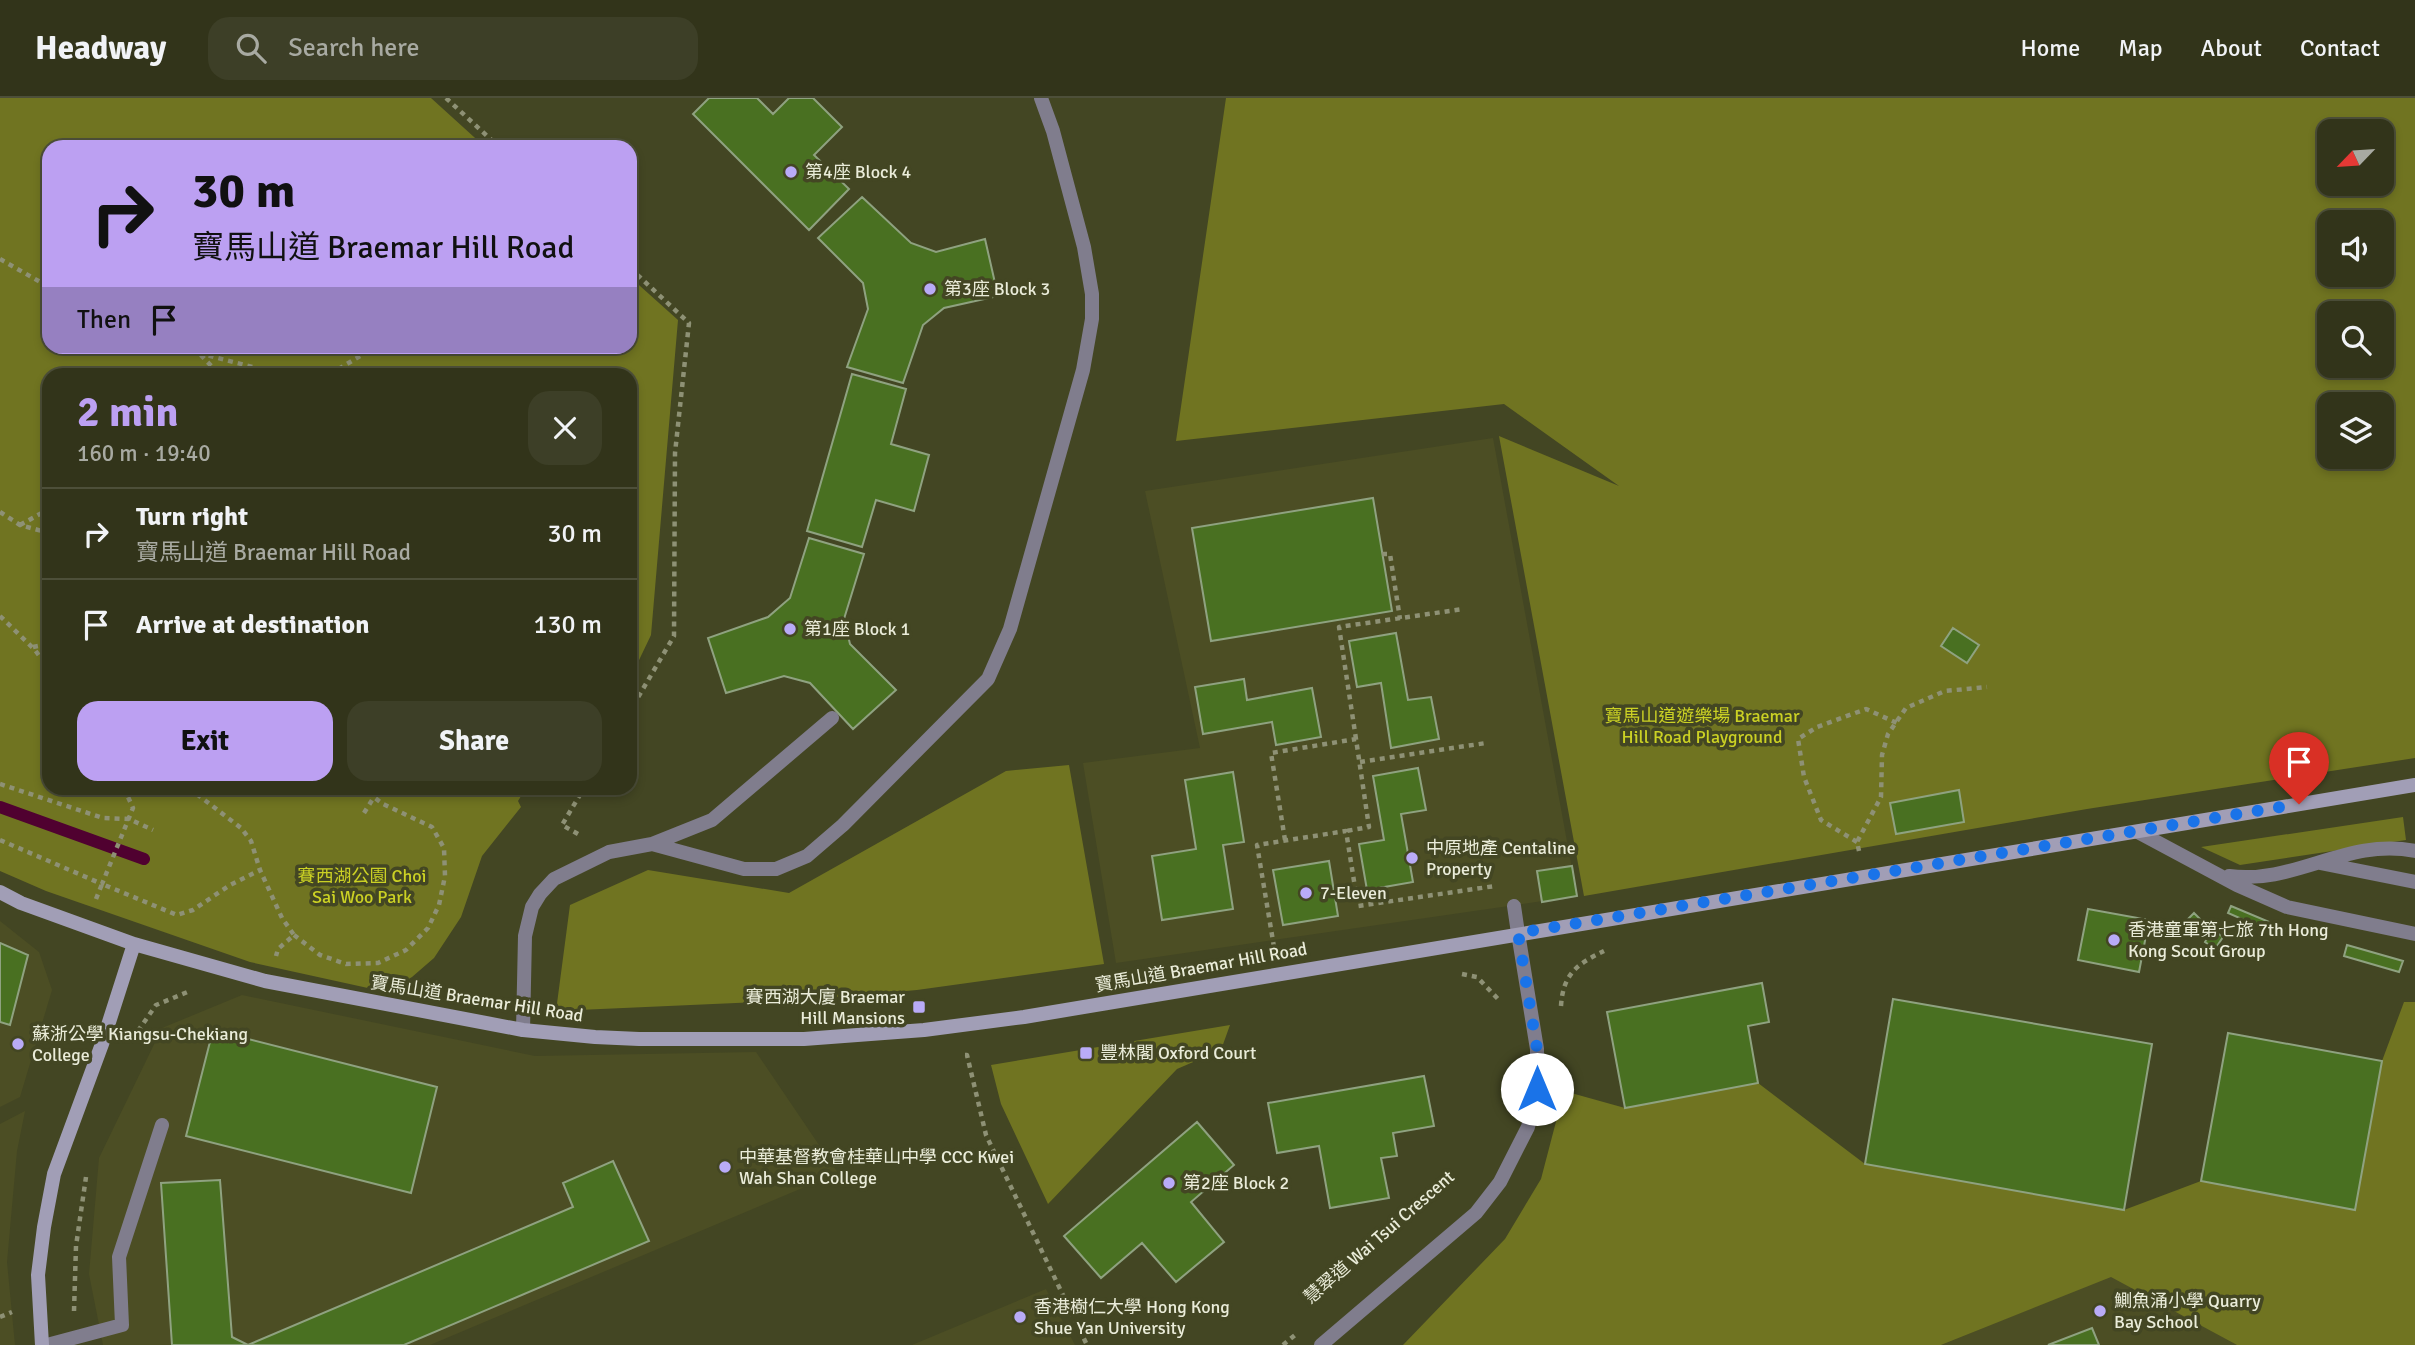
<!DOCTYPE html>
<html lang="en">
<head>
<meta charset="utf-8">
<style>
	body { margin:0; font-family:Signika,"Noto Sans TC",sans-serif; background:#3d3f27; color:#f1f3f6; height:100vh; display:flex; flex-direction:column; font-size:26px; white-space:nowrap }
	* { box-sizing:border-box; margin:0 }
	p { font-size:23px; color:#a8aaa2 }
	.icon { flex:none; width:38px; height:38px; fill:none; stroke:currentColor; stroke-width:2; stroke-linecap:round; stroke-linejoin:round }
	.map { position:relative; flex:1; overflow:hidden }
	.side { position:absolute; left:42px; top:270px; width:595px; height:427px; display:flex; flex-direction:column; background:#32341a; border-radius:21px; box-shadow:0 4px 10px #0003,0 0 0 2px #4d4f39 }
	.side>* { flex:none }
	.hud { position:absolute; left:42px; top:42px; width:595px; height:214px; border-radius:21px; box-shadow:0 4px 10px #0003,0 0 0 2px #4d4f39; background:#bca0f2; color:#111; overflow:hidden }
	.needle { width:46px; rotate:245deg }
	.buttons { position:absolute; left:2317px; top:21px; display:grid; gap:14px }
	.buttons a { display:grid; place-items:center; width:77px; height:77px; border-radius:14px; background:#32341a; box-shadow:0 4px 10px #0003,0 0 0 2px #4d4f39; font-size:35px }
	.pin { position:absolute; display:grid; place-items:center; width:60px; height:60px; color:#fff; margin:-72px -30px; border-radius:50% 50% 50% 0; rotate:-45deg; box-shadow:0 0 7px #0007 }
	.pin .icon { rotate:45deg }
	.me { position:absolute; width:77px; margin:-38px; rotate:0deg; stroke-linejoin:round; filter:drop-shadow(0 0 5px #0008) }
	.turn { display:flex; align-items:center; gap:24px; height:147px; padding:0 35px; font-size:32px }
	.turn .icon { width:91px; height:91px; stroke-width:2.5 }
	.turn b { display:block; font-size:49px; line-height:60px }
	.then { display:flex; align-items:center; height:66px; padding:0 35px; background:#0003; gap:14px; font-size:26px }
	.round { display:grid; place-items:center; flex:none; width:74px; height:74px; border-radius:21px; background:#3d3f27 }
	.summary { display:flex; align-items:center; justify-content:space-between; height:119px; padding:0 35px }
	h1 { font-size:42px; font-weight:800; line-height:52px; color:#bca0f2 }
	.primary-button { display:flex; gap:14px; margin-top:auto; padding:14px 35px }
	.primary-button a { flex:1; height:80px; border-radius:21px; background:#bca0f2; color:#111; font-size:28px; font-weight:800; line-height:80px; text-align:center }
	.primary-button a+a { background:#3d3f27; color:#f1f3f6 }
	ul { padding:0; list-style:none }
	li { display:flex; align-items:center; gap:21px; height:91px; padding:0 35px; border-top:2px solid #4d4f39 }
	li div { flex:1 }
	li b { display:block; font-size:26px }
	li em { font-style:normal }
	header { display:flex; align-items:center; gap:42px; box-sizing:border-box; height:98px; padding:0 35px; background:#32341a; border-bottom:2px solid #4d4f39 }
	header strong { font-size:33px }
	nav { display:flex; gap:38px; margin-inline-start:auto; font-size:24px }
	.search { width:490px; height:63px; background:#3d3f27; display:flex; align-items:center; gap:18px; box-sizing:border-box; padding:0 24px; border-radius:21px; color:#a8aaa2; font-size:26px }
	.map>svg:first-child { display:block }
</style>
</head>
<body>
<header>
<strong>Headway</strong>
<div class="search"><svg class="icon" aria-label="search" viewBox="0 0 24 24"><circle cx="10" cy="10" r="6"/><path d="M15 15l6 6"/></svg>Search here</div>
<nav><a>Home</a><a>Map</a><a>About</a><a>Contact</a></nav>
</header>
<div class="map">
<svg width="2415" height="1247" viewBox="0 0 2415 1247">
	<rect width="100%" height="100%" fill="#434623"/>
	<!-- built -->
	<path fill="#4c4e24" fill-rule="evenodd" d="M 1493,340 L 1577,798 L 1116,865 L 1083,665 L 1200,650 L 1145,393 Z
		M 0,823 L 39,854 L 52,892 L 20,999 L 0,1009 Z
		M 242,897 L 535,958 L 756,954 L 838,1075 L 430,1247 L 404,1247 L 649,1143 L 613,1063 L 563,1085 L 573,1109 L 248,1247 L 232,1239 L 220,1082 L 162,1085 L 172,1247 L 103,1247 L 89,1176 L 99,1060 L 162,930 ZM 213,932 L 437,989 L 411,1095 L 187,1038 Z
		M 25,1013 L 17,1053 L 7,1164 L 15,1247 L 0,1247 L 0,1026 Z
		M 2111,1178 L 2237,1247 L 1941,1247 Z
		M 1046,1191 L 1075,1247 L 912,1247 Z"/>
	<!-- green -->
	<path fill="#707421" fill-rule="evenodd" d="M 0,0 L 431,0 L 485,49 L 49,49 L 49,248 L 630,248 L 630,179 L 678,222 L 651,537 L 630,581 L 630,276 L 49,276 L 49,690 L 526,690 L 518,703 L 521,709 L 482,758 L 461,819 L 434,860 L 412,879 L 386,894 L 250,864 L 46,793 L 0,773 Z
		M 1226,0 L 2415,0 L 2415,660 L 2087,711 L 1584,798 L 1499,338 L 1619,388 L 1504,306 L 1176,343 ZM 2329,33 L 2382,33 L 2382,86 L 2329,86 ZM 2329,124 L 2382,124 L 2382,177 L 2329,177 ZM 2329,215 L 2382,215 L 2382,268 L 2329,268 ZM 2329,306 L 2382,306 L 2382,359 L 2329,359 Z
		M 1069,667 L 1104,866 L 917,892 L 803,902 L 556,913 L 570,807 L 648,772 L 789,795 L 1006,673 Z
		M 2403,719 L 2406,742 L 2240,767 L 2201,749 Z
		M 2404,904 L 2415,904 L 2415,1247 L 2237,1247 L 2111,1179 L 1941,1247 L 1403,1247 L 1505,1141 L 1541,1081 L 1564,993 L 1625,1010 L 1758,985 L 1865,1066 L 2124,1112 L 2201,1083 L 2354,1112 L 2382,963 Z
		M 1230,927 L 1221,952 L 1177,971 L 1048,1106 L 1001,1006 L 991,967 Z"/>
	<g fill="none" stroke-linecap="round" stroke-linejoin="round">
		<!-- stream -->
		<path stroke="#500130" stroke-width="12" d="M 0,709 L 144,761"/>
	</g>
	<!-- building -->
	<path fill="#497021" stroke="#8fa280" stroke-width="2" d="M 709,0 L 757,0 L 773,16 L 789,0 L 813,0 L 842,29 L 814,57 L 849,91 L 809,132 L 693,16 Z
		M 862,99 L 911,145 L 936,154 L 985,141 L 998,198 L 944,210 L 923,227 L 903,285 L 847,269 L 868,211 L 863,185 L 818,140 Z
		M 852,276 L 906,291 L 891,346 L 929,357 L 914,413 L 876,402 L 862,449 L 807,433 Z
		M 1373,400 L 1392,513 L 1211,543 L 1192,430 Z
		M 809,440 L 864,456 L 844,521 L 850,546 L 896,592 L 853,631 L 810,585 L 784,578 L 726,595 L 708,540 L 768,519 L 790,500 Z
		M 1953,530 L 1979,547 L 1967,565 L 1941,548 Z
		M 1396,535 L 1408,602 L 1431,599 L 1439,641 L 1391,650 L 1381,585 L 1357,589 L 1349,543 Z
		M 1244,581 L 1247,602 L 1312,590 L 1321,639 L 1276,647 L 1272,624 L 1203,636 L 1195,589 Z
		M 1418,670 L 1426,712 L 1401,716 L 1413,784 L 1367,792 L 1359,746 L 1384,742 L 1373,678 Z
		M 1233,674 L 1244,744 L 1223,747 L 1233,811 L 1162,822 L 1152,758 L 1196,751 L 1185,682 Z
		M 1959,692 L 1964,724 L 1896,736 L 1890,705 Z
		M 1329,763 L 1338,818 L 1283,827 L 1273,772 Z
		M 1572,768 L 1577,798 L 1542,804 L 1537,773 Z
		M 2231,808 L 2286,831 L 2283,839 L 2228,815 Z
		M 2088,811 L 2149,822 L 2139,874 L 2078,862 Z
		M 2194,815 L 2206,827 L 2195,837 L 2184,825 Z
		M 2213,832 L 2223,839 L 2215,851 L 2205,844 Z
		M 0,845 L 28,857 L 10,927 L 0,924 Z
		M 2347,847 L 2403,863 L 2399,874 L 2344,858 Z
		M 1762,885 L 1769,924 L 1748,928 L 1758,985 L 1625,1010 L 1607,914 Z
		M 1893,901 L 2152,946 L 2124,1112 L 1865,1066 Z
		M 213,932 L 437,989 L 411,1095 L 186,1038 Z
		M 2228,935 L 2382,963 L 2355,1112 L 2201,1083 Z
		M 1424,978 L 1434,1028 L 1393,1035 L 1397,1058 L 1381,1060 L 1389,1100 L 1330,1110 L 1319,1048 L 1277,1055 L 1268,1005 Z
		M 1197,1024 L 1234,1067 L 1191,1104 L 1224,1144 L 1176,1184 L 1142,1145 L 1101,1180 L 1064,1138 Z
		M 613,1063 L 649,1143 L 404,1247 L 172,1247 L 161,1085 L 220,1082 L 232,1239 L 248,1247 L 573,1109 L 563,1085 Z
		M 2092,1230 L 2099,1247 L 2048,1247 Z"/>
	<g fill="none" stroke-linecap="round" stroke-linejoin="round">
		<!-- path -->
		<path stroke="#8e9175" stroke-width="4.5" stroke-dasharray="5 5" stroke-linecap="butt" d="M 446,0 L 499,49
			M 0,161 L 49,189
			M 630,170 L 689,225 L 675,355 L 674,538 L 630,613
			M 183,248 L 199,255 L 219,276
			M 199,255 L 279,276
			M 330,276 L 377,248
			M 0,414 L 20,427 L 49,435
			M 20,427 L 49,411
			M 1382,456 L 1390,456 L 1400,521
			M 0,518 L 35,552 L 49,571
			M 33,549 L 49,546
			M 1356,641 L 1339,529 L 1463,511
			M 1360,664 L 1486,645
			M 0,686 L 103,720 L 129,721 L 153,732
			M 189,690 L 241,730 L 251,743 L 260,772
			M 364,715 L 374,699
			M 578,736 L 562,727 L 584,690
			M 0,742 L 102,786 L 133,710 L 124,690
			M 1285,742 L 1271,655 L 1356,641 L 1369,729 L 1346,733
			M 1857,744 L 1821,722 L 1804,679 L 1798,641 L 1817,629 L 1866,611 L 1897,625
			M 1859,753 L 1857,744 L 1881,699 L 1882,657 L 1888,636 L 1906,610 L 1945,593 L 1987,589
			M 96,801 L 102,786 L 177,817 L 193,812 L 230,787 L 260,772 L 282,820 L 294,837 L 278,851 L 276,858
			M 294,837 L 320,857 L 346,866 L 378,865 L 406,852 L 428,830 L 439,807 L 445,778 L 444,750 L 432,729 L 383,706 L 362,690
			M 1274,849 L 1257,747 L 1346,733 L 1358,808 L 1495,788
			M 1462,876 L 1477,879 L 1499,902
			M 1561,908 C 1563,876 1577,866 1604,853
			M 138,933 L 156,907 L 190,893
			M 965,957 L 967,957 L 986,1037 L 1087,1247
			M 74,1213 L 76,1148 L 86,1079
			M 0,1219 L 12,1214
			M 1283,1247 L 1295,1237"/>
		<!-- lane -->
		<path stroke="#807d8d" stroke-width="14" d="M 2138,734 L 2237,787 L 2287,809 L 2415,836
			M 652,746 L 712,722 L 832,620
			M 2320,765 L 2415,784
			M 2229,778 C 2295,787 2347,739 2415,753
			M 1514,808 L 1518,835
			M 523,932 L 525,838 L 532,809 L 540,796 L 554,781 L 609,754 L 652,746 L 744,771 L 776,771 L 807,758 L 843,727 L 988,581 L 1010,531 L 1083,272 L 1092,221 L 1092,196 L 1084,149 L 1053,33 L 1041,0
			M 47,1247 L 122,1227 L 119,1159 L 162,1027"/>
		<!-- street -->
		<path stroke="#807d8d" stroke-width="14" d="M 1321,1247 L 1476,1115 L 1500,1084 L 1528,1029 L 1537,991 L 1537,951 L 1518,835"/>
		<!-- secondary -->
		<path stroke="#a19eb6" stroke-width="14" d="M 0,794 L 21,805 L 134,846 L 265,883 L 523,932 L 595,939 L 639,941 L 804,941 L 924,932 L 1024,919 L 2415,687
			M 42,1247 L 38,1177 L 44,1129 L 54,1076 L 102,946 L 134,846"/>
	</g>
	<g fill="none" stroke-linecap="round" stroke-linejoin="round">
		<!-- route -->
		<path stroke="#1a73e8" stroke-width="12" stroke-dasharray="0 21.6" d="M 1537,991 L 1537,951 L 1518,835 L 2299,706"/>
	</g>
	<!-- markers -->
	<g fill="#b9abf7" stroke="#434623" stroke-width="2.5">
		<circle cx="791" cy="74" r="7"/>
		<circle cx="930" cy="191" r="7"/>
		<circle cx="790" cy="531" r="7"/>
		<circle cx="1412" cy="760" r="7"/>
		<circle cx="1306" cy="795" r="7"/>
		<circle cx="2114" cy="842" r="7"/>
		<rect x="912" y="902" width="14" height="14" rx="3.5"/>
		<circle cx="18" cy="946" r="7"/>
		<rect x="1079" y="948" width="14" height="14" rx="3.5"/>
		<circle cx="725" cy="1069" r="7"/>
		<circle cx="1169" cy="1085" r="7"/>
		<circle cx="2100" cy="1213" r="7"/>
		<circle cx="1020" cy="1219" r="7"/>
	</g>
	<g text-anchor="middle" stroke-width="7" stroke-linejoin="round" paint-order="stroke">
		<!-- poi labels -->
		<g font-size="18" fill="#eaecd9" stroke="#434623" text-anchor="start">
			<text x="805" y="80">第4座 Block 4</text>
			<text x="944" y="197">第3座 Block 3</text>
			<text x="804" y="537">第1座 Block 1</text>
			<text x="1426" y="756">中原地產 Centaline<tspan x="1426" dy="21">Property</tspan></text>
			<text x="1320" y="801">7-Eleven</text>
			<text x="2128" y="838">香港童軍第七旅 7th Hong<tspan x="2128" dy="21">Kong Scout Group</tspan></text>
			<text x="905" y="905" text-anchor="end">賽西湖大廈 Braemar<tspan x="905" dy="21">Hill Mansions</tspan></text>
			<text x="32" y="942">蘇浙公學 Kiangsu-Chekiang<tspan x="32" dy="21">College</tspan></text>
			<text x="1100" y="961">豐林閣 Oxford Court</text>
			<text x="739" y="1065">中華基督教會桂華山中學 CCC Kwei<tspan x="739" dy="21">Wah Shan College</tspan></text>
			<text x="1183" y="1091">第2座 Block 2</text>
			<text x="2114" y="1209">鰂魚涌小學 Quarry<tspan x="2114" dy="21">Bay School</tspan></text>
			<text x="1034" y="1215">香港樹仁大學 Hong Kong<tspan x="1034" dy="21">Shue Yan University</tspan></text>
		</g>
		<!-- park labels -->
		<g font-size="18" fill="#cbd124" stroke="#434623">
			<text x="1702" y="624">寶馬山道遊樂場 Braemar<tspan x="1702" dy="21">Hill Road Playground</tspan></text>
			<text x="362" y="784">賽西湖公園 Choi<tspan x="362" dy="21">Sai Woo Park</tspan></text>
		</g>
		<!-- street labels -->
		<g font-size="18" fill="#eaecd9" stroke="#434623">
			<text transform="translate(1201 869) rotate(-10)" y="6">寶馬山道 Braemar Hill Road</text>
			<text transform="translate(477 901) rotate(9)" y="6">寶馬山道 Braemar Hill Road</text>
			<text transform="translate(1379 1139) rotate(-41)" y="6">慧翠道 Wai Tsui Crescent</text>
		</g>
	</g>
</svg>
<div class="buttons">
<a><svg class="needle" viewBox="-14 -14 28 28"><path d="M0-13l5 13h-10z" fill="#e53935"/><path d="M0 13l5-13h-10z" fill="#a8aaa2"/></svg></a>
<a><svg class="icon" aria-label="sound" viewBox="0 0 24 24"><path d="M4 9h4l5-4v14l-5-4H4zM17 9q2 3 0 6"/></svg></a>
<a><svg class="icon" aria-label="search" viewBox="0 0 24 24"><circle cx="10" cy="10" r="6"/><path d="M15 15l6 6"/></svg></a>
<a><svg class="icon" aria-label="layers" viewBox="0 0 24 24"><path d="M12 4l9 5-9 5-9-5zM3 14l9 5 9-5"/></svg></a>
</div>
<div class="pin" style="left:2299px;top:706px;background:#d93025"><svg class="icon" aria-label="arrive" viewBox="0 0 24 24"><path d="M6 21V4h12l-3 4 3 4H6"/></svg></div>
<svg class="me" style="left:1537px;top:991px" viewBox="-20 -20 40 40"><circle r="19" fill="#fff"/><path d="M0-13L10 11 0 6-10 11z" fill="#1a73e8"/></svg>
<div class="hud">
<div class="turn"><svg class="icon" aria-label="right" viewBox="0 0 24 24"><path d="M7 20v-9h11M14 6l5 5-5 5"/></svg><div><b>30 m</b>寶馬山道 Braemar Hill Road</div></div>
<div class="then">Then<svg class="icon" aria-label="arrive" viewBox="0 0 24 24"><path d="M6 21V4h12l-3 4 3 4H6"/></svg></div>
</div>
<section class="side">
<div class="summary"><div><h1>2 min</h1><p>160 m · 19:40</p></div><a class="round"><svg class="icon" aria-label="close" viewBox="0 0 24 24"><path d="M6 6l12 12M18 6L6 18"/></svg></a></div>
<ul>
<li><svg class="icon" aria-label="right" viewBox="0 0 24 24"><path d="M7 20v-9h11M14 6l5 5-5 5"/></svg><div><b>Turn right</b><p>寶馬山道 Braemar Hill Road</p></div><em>30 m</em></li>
<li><svg class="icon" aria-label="arrive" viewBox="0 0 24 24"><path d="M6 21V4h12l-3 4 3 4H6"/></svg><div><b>Arrive at destination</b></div><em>130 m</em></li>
</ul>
<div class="primary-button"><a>Exit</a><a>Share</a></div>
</section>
</div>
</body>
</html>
